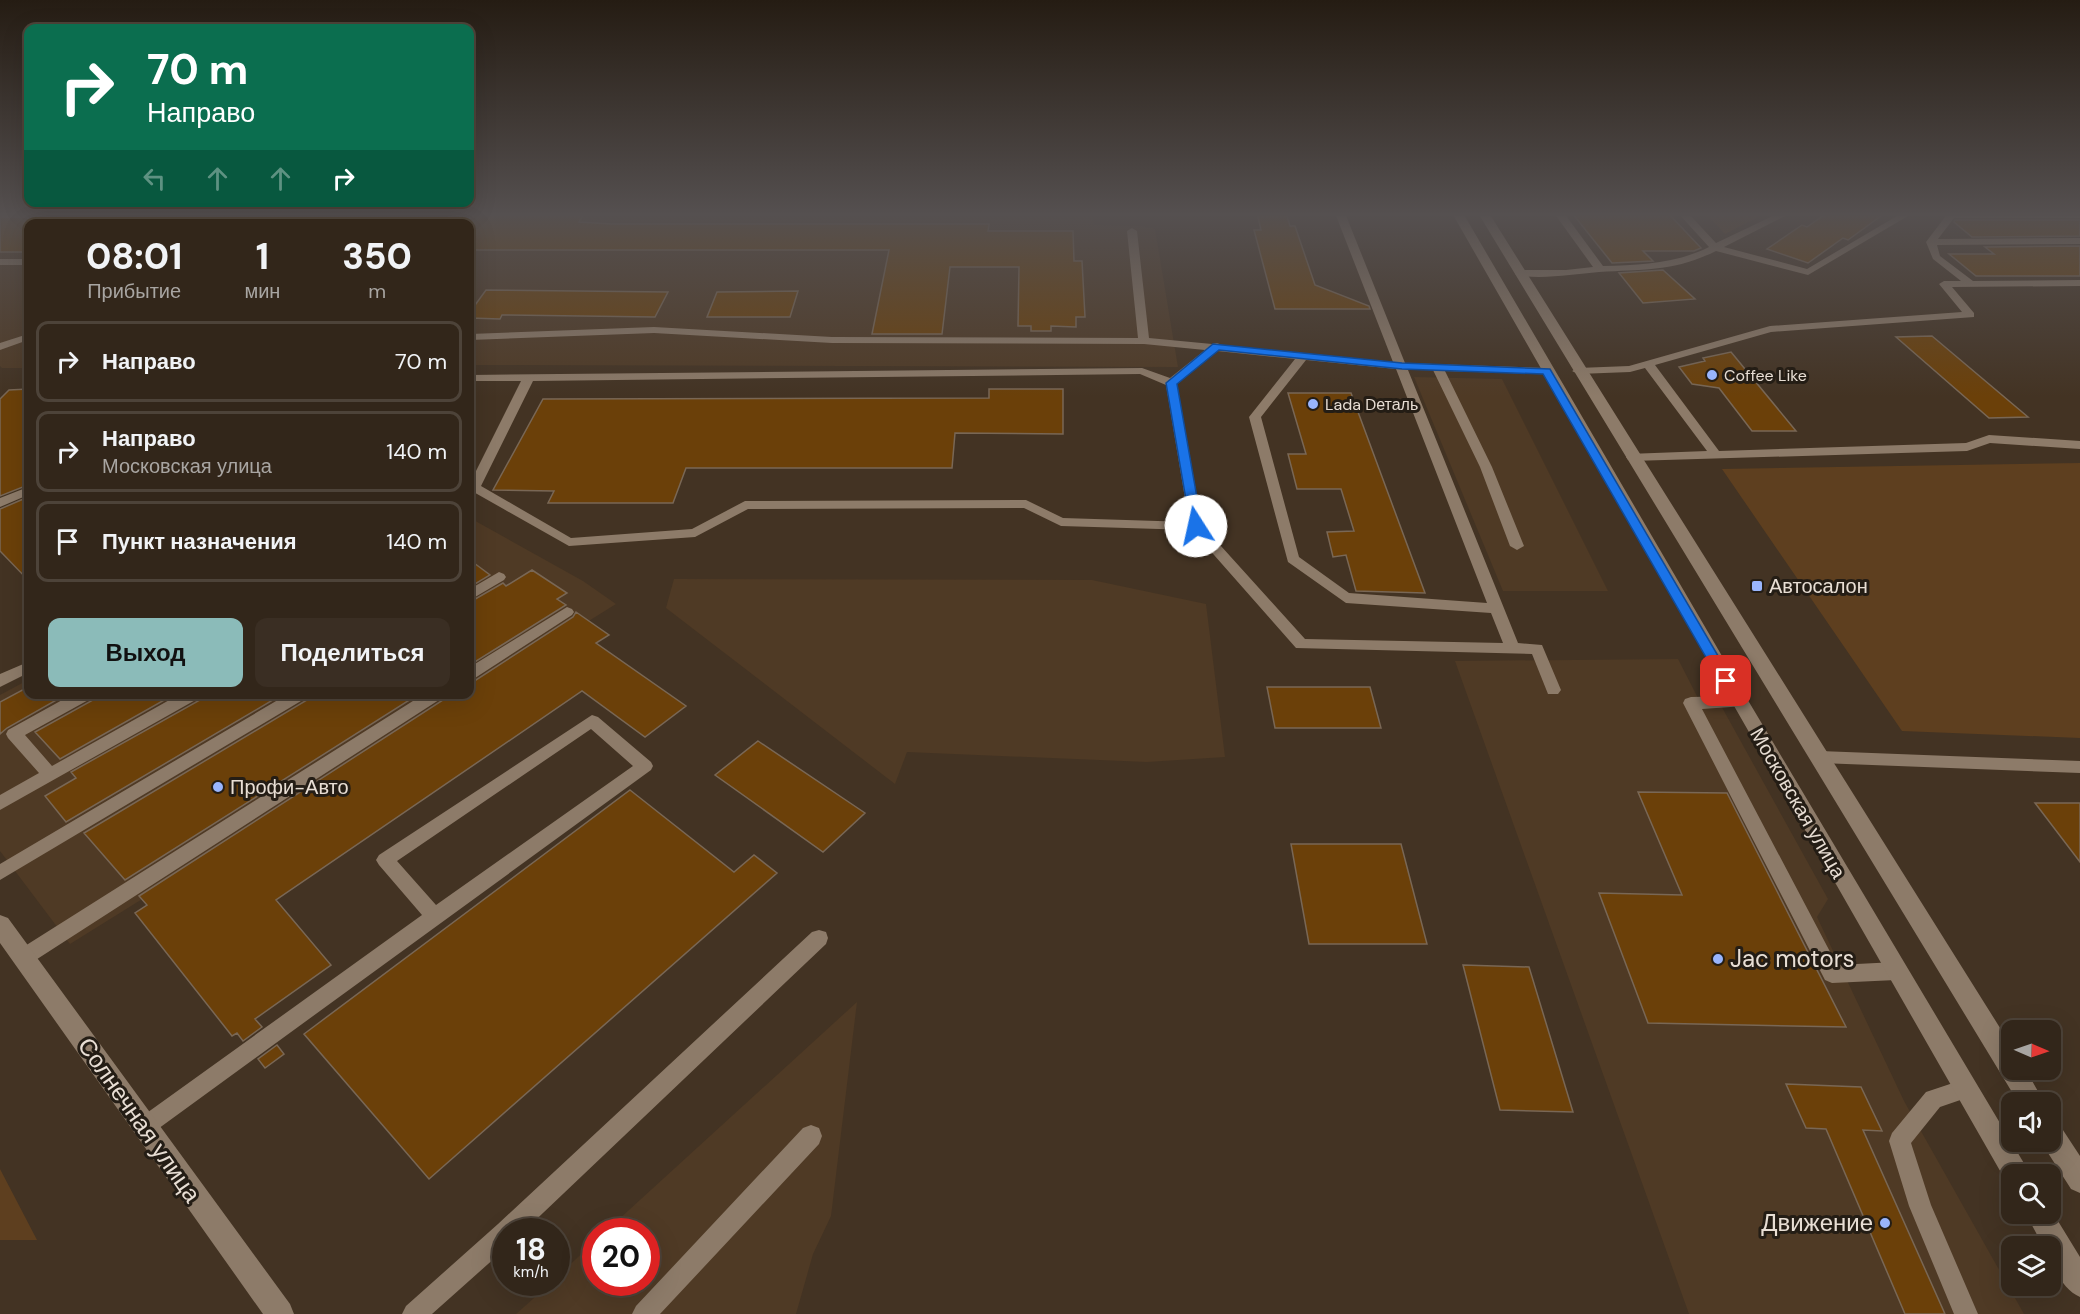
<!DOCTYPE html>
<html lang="ru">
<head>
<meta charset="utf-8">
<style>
	body { margin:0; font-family:"DM Sans",sans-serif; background:#3a2e23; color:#f1f3f6; height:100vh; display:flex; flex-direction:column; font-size:22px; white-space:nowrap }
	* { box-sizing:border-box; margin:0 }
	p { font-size:20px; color:#a8a5a2 }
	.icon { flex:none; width:33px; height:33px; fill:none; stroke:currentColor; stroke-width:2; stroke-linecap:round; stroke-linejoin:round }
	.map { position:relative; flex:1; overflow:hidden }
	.drawer { position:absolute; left:24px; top:219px; width:450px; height:480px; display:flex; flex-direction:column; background:#32261a; border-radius:12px; box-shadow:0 6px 24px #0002,0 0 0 2px #4d4339 }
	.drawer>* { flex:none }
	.hud { position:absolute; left:24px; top:24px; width:450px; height:183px; border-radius:12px; box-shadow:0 6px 24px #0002,0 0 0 2px #4d4339; background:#0b6e4f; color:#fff; overflow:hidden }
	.needle { width:39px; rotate:92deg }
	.buttons { position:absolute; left:2001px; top:1020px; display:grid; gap:12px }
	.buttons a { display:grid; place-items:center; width:60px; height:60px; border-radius:12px; background:#32261a; box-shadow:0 6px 24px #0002,0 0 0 2px #4d4339; font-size:30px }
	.speed { position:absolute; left:492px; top:1218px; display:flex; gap:12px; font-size:30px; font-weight:700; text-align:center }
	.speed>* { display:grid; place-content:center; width:78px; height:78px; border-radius:50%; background:#32261a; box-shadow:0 6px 24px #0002,0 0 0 2px #4d4339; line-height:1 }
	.speed small { font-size:15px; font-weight:400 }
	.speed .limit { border:9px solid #d22; background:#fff; color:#111 }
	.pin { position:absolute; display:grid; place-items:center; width:51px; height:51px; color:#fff; margin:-26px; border-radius:12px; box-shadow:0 3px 9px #0006 }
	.me { position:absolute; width:66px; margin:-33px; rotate:350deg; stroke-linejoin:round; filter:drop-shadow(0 0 4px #0008) }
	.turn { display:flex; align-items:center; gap:21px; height:126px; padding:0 24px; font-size:27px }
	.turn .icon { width:78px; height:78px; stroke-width:2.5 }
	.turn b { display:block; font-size:42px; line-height:51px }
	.lanes { display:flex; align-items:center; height:57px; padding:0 24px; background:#0003; justify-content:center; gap:30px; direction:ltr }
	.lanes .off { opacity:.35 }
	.eta { display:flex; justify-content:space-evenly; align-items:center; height:102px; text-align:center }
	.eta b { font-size:36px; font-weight:800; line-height:42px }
	.primary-button { display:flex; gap:12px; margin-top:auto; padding:12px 24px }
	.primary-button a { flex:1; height:69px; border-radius:12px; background:#8bbbb9; color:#111; font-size:24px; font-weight:800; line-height:69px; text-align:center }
	.primary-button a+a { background:#3a2e23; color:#f1f3f6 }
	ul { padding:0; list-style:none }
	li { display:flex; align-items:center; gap:18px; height:81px; margin:0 12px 9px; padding:0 12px; border:3px solid #4d4339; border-radius:12px }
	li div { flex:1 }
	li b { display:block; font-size:22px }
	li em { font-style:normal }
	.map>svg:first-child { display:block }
</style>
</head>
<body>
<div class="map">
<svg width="2080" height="1314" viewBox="0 0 2080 1314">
	<rect width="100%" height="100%" fill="#433323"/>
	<!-- built -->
	<path fill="#4f3a25" d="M 0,213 L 1092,213 L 1094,225 L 1140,226 L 1155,229 L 1178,367 L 470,365 L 470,224 L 28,224 L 28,368 L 2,368 L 0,366 Z
		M 1414,377 L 1502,379 L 1608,591 L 1503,591 Z
		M 470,518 L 583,581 L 616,604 L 70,944 L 0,851 L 0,695 L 28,680 L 28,694 L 470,694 Z
		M 674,579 L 1092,580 L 1206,604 L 1225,757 L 1147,762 L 907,752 L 895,784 L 666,608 Z
		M 1678,659 L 1700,702 L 1719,702 L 1828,899 L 1817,917 L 1904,1101 L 2024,1314 L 1689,1314 L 1455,661 Z
		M 857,1002 L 831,1216 L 813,1254 L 796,1314 L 516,1314 L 551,1283 L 556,1282 L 557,1277 L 595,1241 L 596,1282 L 646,1282 L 646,1232 L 606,1231 Z"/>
	<!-- green -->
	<path fill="#5e3f1f" d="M 1705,213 L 1766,213 L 1725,234 Z
		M 2080,463 L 2080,738 L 1902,731 L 1722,469 Z
		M 0,1169 L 37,1240 L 0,1240 Z"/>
	<!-- building -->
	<path fill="#6b4009" stroke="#796755" stroke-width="1.5" d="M 1257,213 L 1286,213 L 1290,226 L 1295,226 L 1315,285 L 1369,306 L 1370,309 L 1275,309 L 1254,230 L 1261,230 Z
		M 1572,213 L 1668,213 L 1701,248 L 1694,251 L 1643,251 L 1653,261 L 1612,263 Z
		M 1827,213 L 1885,213 L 1848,240 L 1843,238 L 1808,263 L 1767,249 L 1802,225 L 1807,227 Z
		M 470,215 L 583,215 L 579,222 L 611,224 L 989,224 L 988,231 L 1073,231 L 1074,261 L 1082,261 L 1085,317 L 1076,317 L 1076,327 L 1051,326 L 1051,331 L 1031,331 L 1031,326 L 1018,326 L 1019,267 L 950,267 L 942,334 L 872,334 L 889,250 L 470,250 Z
		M 0,217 L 28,217 L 28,252 L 0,252 Z
		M 1955,220 L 2080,220 L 2080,236 L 1972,237 L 1954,222 Z
		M 2080,246 L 2080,276 L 1976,276 L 1949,254 L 1994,254 L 1985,247 Z
		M 1663,270 L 1695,299 L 1643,303 L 1619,273 Z
		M 486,290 L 668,292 L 655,317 L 502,315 L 500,319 L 470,318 L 470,312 Z
		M 798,291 L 790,317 L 707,317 L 717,292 Z
		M 1932,336 L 2028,417 L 1989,418 L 1896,337 Z
		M 1731,352 L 1796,431 L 1752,431 L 1719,388 L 1692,384 L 1679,367 L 1705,361 L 1703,358 Z
		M 28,389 L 28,485 L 0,496 L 0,399 L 9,390 Z
		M 989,389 L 1063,389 L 1063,434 L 955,433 L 952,468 L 686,468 L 673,503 L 548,503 L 554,491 L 493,490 L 543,399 L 989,398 Z
		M 1288,393 L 1351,393 L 1425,593 L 1356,591 L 1346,555 L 1333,557 L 1327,532 L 1354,531 L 1341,489 L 1297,489 L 1288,454 L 1306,454 Z
		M 28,497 L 28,580 L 0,551 L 0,509 Z
		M 470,560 L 490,575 L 470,587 Z
		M 532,570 L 567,593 L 557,599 L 566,605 L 470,665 L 470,602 L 503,583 L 506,586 Z
		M 576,612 L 609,635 L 596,643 L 686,706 L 645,737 L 582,691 L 276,900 L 331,965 L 255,1019 L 262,1027 L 243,1041 L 237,1033 L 232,1036 L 135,913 L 147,905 L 139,896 L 443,700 L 446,694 L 470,694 L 470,681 L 476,680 L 573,617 Z
		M 28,687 L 28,694 L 67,694 L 7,728 L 0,734 L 0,702 Z
		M 1267,687 L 1370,687 L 1381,728 L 1275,728 Z
		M 96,694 L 175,694 L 60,759 L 35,732 L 93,700 Z
		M 203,694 L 283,694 L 66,822 L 45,796 L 76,778 L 71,772 L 200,700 Z
		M 310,694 L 419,694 L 125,880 L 84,833 L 307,700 Z
		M 758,741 L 865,813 L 823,852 L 715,775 Z
		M 630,790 L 734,872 L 754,855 L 777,873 L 429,1179 L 304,1034 Z
		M 1638,792 L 1727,793 L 1846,1027 L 1648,1023 L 1599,893 L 1682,895 Z
		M 2035,803 L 2080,803 L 2080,862 Z
		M 1291,844 L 1401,844 L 1427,944 L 1309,944 Z
		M 1463,965 L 1529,967 L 1573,1112 L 1500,1110 Z
		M 277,1045 L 284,1054 L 265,1068 L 258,1059 Z
		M 1786,1084 L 1861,1087 L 1882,1131 L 1863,1130 L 1945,1314 L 1905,1314 L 1826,1129 L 1806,1128 Z"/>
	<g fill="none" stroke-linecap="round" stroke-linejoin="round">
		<!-- lane -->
		<path fill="#8d7b69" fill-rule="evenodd" d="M 1335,213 L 1345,213 L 1405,363 L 1546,368 L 1552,371 L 1546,374 L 1445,371 L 1492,467 L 1524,546 L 1517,550 L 1510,546 L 1480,467 L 1433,370 L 1408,370 L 1518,643 L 1542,645 L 1561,690 L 1558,694 L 1548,694 L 1532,654 L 1296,648 L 1192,530 L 1061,526 L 1024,508 L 748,509 L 695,537 L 569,546 L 470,490 L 470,483 L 521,381 L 470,381 L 470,375 L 1142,368 L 1170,378 L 1205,350 L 1144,344 L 832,343 L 654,333 L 470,340 L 470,334 L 654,327 L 832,337 L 1138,338 L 1127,231 L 1132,228 L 1137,231 L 1149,338 L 1212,344 L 1217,343 L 1222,345 L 1393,362 ZM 1217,351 L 1295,359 L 1249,417 L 1288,562 L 1346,603 L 1491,613 L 1503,643 L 1305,639 L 1202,525 L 1177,384 ZM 1306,360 L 1396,369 L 1487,603 L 1349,593 L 1299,557 L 1261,417 ZM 1140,374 L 1166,385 L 1189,522 L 1063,518 L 1026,500 L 745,501 L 692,529 L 571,538 L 481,486 L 533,381 Z
			M 1554,213 L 1564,213 L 1603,266 C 1640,265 1675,264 1709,247 L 1678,213 L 1688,213 L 1716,243 L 1779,213 L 1791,213 L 1724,247 L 1807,269 L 1902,213 L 1913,213 L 1808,275 L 1716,251 C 1673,272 1644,269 1599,272 C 1572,274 1543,280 1516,275 L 1515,273 L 1520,270 L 1566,270 L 1593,267 Z
			M 1948,213 L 2080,213 L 2080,218 L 1954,218 L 1938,239 L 2080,238 L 2080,244 L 1937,245 L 1940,256 L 1973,281 L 2080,280 L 2080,286 L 1952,287 L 1974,313 L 1974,317 L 1771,332 L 1655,365 L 1719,451 L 1966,443 L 1989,435 L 2080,441 L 2080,449 L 1990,443 L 1967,451 L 1632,461 L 1628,460 L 1626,457 L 1628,454 L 1707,451 L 1645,368 L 1630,372 L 1578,374 L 1572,371 L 1578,368 L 1629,366 L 1770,326 L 1962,312 L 1939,284 L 1944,281 L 1961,281 L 1933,259 L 1926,242 Z
			M 0,259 L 28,259 L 28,265 L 0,265 Z
			M 28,334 L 28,340 L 0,350 L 0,343 Z
			M 28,487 L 28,495 L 0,507 L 0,498 Z
			M 499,572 L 504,574 L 506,577 L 504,580 L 470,600 L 470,589 Z
			M 567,607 L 572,609 L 574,612 L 572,615 L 475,678 L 470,679 L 470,667 Z
			M 28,662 L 28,673 L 0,687 L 0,674 Z
			M 73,694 L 94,694 L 92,698 L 25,735 L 52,766 L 180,694 L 201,694 L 199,698 L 0,810 L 0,795 L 39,773 L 8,738 L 6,734 L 8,730 Z
			M 288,694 L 308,694 L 306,698 L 0,880 L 0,864 Z
			M 424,694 L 444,694 L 442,698 L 31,963 L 24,965 L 17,963 L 15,957 L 17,951 Z
			M 1739,696 L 1745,698 L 1747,702 L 1745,706 L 1702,709 L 1837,965 L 1896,962 L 1903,965 L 1906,971 L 1903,977 L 1896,980 L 1832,983 L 1825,980 L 1683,703 L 1685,699 L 1691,697 Z
			M 592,715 L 598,717 L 651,762 L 653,766 L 651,770 L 151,1134 L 144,1138 L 137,1134 L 133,1127 L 137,1120 L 422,915 L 379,865 L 376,860 L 379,855 ZM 591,729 L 633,766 L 436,905 L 397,861 Z
			M 1820,751 L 2080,761 L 2080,773 L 1820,763 L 1814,761 L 1812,757 L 1814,753 Z
			M 819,930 L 826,932 L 828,938 L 826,944 L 523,1232 L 506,1232 L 506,1248 L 432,1314 L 402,1314 L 406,1306 L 498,1224 L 812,932 Z
			M 1965,1079 L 1972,1082 L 1975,1089 L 1972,1096 L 1940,1107 L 1911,1143 L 1931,1205 L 1978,1314 L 1954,1314 L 1909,1206 L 1889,1141 L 1892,1133 L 1926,1092 Z
			M 811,1125 L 819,1128 L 822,1136 L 819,1144 L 660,1314 L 632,1314 L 636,1306 L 803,1128 Z"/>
		<!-- secondary -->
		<path fill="#8d7b69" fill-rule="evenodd" d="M 1452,213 L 1463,213 L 1746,697 L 2025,1165 L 2029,1174 L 2012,1174 L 2012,1185 L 2007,1183 Z
			M 1478,213 L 1489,213 L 2012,1047 L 2012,1070 L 2026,1070 L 2044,1102 L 2018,1102 Z
			M 0,915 L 8,918 L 290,1304 L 294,1314 L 263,1314 L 0,943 Z
			M 2050,1121 L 2059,1124 L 2080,1156 L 2080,1193 L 2071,1189 L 2041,1142 L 2050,1142 Z
			M 2050,1208 L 2080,1257 L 2080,1297 C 2063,1290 2050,1265 2050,1246 L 2043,1246 L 2026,1214 L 2050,1214 Z"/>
		<!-- rail -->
		<path stroke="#aa9e92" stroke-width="3" stroke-dasharray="8 4.5" stroke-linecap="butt" d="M 0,213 L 1063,214"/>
	</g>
	<!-- sky -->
	<linearGradient id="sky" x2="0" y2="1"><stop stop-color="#251c13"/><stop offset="0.54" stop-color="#555050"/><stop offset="1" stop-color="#555050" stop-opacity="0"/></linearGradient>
	<rect width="2080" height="397" fill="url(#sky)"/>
	<!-- route -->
	<path fill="#1a73e8" stroke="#114b97" stroke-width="1.5" d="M 1213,344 L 1402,363 L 1550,369 L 1731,678 L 1733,681 L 1731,685 L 1722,685 L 1543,374 L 1402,369 L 1219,350 L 1177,384 L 1202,526 L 1196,530 L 1191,529 L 1166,383 Z"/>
	<!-- markers -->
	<g fill="#99b5fd" stroke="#241d15" stroke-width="2">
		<circle cx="1712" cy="375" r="6"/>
		<circle cx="1313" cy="404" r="6"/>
		<rect x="1751" y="580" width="12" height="12" rx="3"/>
		<circle cx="218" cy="787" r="6"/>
		<circle cx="1718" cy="959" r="6"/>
		<circle cx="1885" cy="1223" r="6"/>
	</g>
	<g text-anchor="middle" stroke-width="6" stroke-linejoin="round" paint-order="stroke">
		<!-- far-poi labels -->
		<g font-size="16" fill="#e8ded4" stroke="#241d15" text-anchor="start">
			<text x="1724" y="381">Coffee Like</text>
			<text x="1325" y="410">Lada Dеталь</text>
		</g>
		<!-- poi labels -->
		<g font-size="20" fill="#e8ded4" stroke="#241d15" text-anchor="start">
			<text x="1769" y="593">Автосалон</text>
			<text x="230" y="794">Профи-Авто</text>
		</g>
		<!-- street labels -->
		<g font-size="20" fill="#e8ded4" stroke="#241d15">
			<text transform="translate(1798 803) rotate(60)" y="7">Московская улица</text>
		</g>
		<!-- near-poi labels -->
		<g font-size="24" fill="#e8ded4" stroke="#241d15" text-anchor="start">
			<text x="1730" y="967">Jac motors</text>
			<text x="1873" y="1231" text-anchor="end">Движение</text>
		</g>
		<!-- near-street labels -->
		<g font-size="24" fill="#e8ded4" stroke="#241d15">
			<text transform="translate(139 1120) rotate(55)" y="8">Солнечная улица</text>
		</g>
	</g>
</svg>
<div class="buttons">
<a><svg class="needle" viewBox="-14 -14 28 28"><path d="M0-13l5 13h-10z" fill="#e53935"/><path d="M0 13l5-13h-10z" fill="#a8a5a2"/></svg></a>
<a><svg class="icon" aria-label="sound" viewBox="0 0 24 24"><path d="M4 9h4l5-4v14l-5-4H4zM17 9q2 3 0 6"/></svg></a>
<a><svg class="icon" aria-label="search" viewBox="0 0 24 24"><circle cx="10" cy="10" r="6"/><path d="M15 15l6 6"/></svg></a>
<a><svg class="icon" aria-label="layers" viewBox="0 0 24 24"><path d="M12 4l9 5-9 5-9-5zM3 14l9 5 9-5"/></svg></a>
</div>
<div class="speed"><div>18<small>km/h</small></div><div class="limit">20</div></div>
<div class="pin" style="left:1726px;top:681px;background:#d93025"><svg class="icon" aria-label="arrive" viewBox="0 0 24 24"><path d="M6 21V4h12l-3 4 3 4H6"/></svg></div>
<svg class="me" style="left:1196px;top:526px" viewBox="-20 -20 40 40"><circle r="19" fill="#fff"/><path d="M0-13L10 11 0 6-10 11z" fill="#1a73e8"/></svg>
<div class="hud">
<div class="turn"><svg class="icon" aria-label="right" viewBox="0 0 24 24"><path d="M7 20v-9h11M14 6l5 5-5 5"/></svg><div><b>70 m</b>Направо</div></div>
<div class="lanes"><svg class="icon off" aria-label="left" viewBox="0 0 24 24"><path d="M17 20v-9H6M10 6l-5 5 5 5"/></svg><svg class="icon off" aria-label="ahead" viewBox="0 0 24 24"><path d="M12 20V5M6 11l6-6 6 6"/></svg><svg class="icon off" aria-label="ahead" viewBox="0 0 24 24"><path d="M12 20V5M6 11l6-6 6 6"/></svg><svg class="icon" aria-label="right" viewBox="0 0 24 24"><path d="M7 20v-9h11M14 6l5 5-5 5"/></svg></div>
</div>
<section class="drawer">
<div class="eta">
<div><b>08:01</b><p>Прибытие</p></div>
<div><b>1</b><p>мин</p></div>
<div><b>350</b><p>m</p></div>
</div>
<ul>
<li><svg class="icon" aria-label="right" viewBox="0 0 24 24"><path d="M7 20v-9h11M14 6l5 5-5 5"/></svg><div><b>Направо</b></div><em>70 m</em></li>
<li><svg class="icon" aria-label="right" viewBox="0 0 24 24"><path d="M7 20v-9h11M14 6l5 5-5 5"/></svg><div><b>Направо</b><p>Московская улица</p></div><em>140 m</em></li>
<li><svg class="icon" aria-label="arrive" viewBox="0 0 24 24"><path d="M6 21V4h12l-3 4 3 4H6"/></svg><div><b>Пункт назначения</b></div><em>140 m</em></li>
</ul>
<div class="primary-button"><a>Выход</a><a>Поделиться</a></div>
</section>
</div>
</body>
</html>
